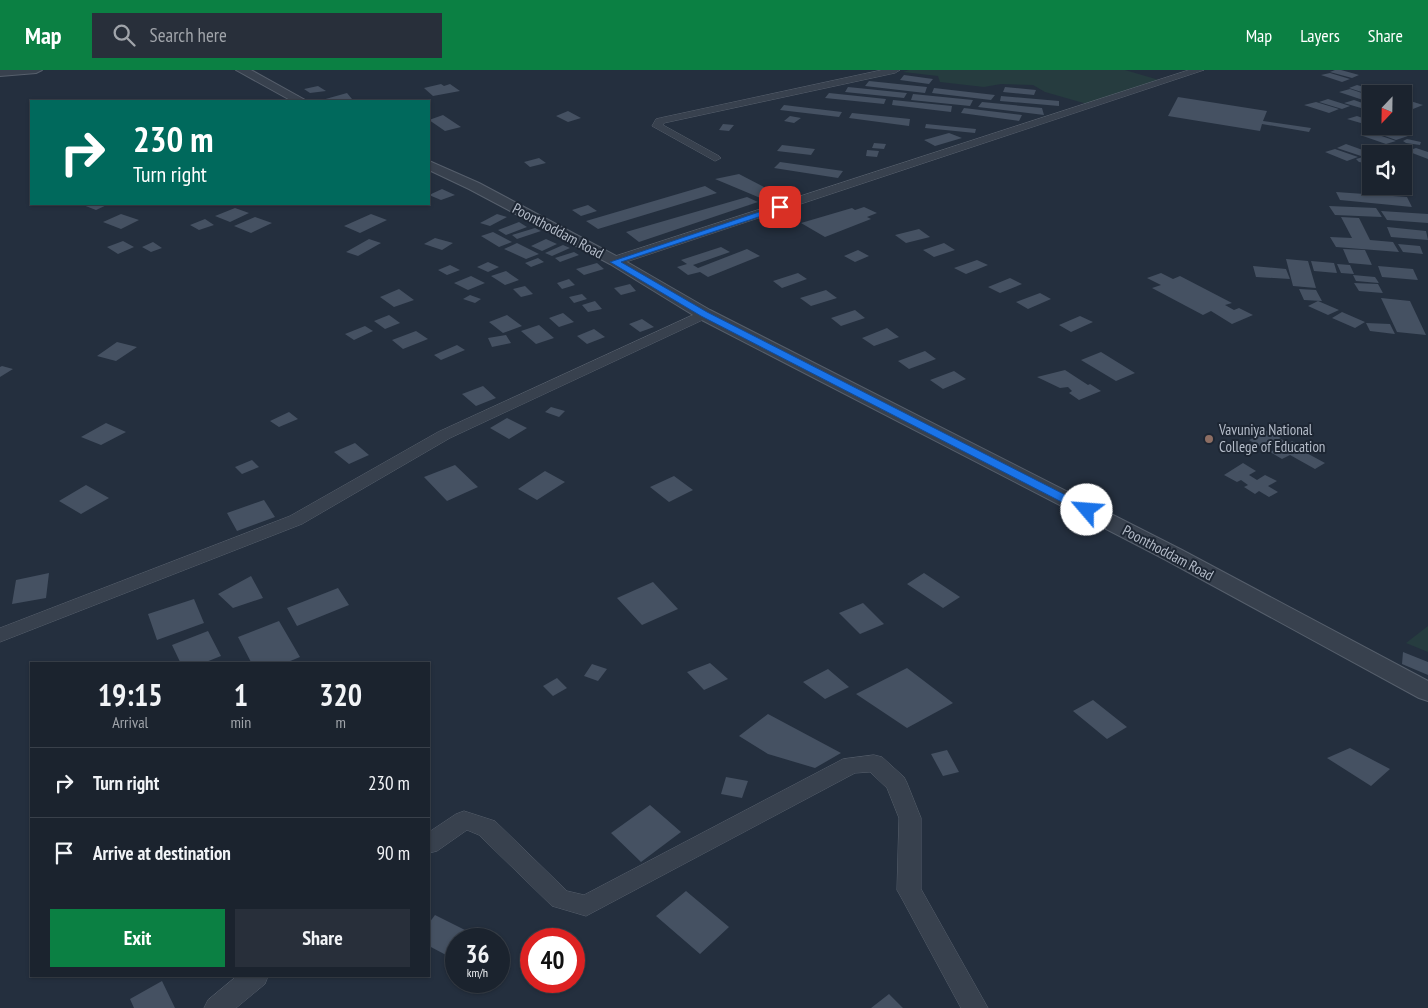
<!DOCTYPE html>
<html lang="en">
<head>
<meta charset="utf-8">
<style>
	body { margin:0; font-family:"PT Sans Narrow",sans-serif; background:#282f3a; color:#f1f3f6; height:100vh; display:flex; flex-direction:column; font-size:19px; white-space:nowrap }
	* { box-sizing:border-box; margin:0 }
	p { font-size:16px; color:#a0a4aa }
	.icon { flex:none; width:28px; height:28px; fill:none; stroke:currentColor; stroke-width:2; stroke-linecap:round; stroke-linejoin:round }
	.map { position:relative; flex:1; overflow:hidden }
	.sheet { position:absolute; left:30px; top:592px; width:400px; height:315px; display:flex; flex-direction:column; background:#1b232e; border-radius:0px; box-shadow:0 1px 4px #0004,0 0 0 1px #39404a }
	.sheet>* { flex:none }
	.top-card { position:absolute; left:30px; top:30px; width:400px; height:105px; border-radius:0px; box-shadow:0 1px 4px #0004,0 0 0 1px #39404a; background:#00695c; color:#fff; overflow:hidden }
	.needle { width:32px; rotate:202deg }
	.buttons { position:absolute; left:1362px; top:15px; display:grid; gap:10px }
	.buttons a { display:grid; place-items:center; width:50px; height:50px; border-radius:0px; background:#1b232e; box-shadow:0 1px 4px #0004,0 0 0 1px #39404a; font-size:25px }
	.speed { position:absolute; left:445px; top:858px; display:flex; gap:10px; font-size:25px; font-weight:700; text-align:center }
	.speed>* { display:grid; place-content:center; width:65px; height:65px; border-radius:50%; background:#1b232e; box-shadow:0 1px 4px #0004,0 0 0 1px #39404a; line-height:1 }
	.speed small { font-size:12px; font-weight:400 }
	.speed .limit { border:8px solid #d22; background:#fff; color:#111 }
	.pin { position:absolute; display:grid; place-items:center; width:42px; height:42px; color:#fff; margin:-21px; border-radius:10px; box-shadow:0 2px 8px #0006 }
	.me { position:absolute; width:55px; margin:-28px; rotate:297deg; stroke-linejoin:round; filter:drop-shadow(0 0 4px #0008) }
	.turn { display:flex; align-items:center; gap:18px; height:105px; padding:0 20px; font-size:22px }
	.turn .icon { width:65px; height:65px; stroke-width:2.5 }
	.turn b { display:block; font-size:35px; line-height:42px }
	.eta { display:flex; justify-content:space-evenly; align-items:center; height:85px; text-align:center }
	.eta b { font-size:30px; font-weight:700; line-height:35px }
	.button { display:flex; gap:10px; margin-top:auto; padding:10px 20px }
	.button a { flex:1; height:58px; border-radius:0px; background:#0b8043; color:#fff; font-size:20px; font-weight:700; line-height:58px; text-align:center }
	.button a+a { background:#282f3a; color:#f1f3f6 }
	ul { padding:0; list-style:none }
	li { display:flex; align-items:center; gap:15px; height:70px; padding:0 20px; border-top:1px solid #39404a }
	li div { flex:1 }
	li b { display:block; font-size:19px }
	li em { font-style:normal }
	header { display:flex; align-items:center; gap:30px; box-sizing:border-box; height:70px; padding:0 25px; background:#0b8043; color:#fff }
	header strong { font-size:24px }
	nav { display:flex; gap:28px; margin-inline-start:auto; font-size:18px }
	.search { width:350px; height:45px; background:#282f3a; display:flex; align-items:center; gap:12px; box-sizing:border-box; padding:0 18px; border-radius:0px; color:#a0a4aa; font-size:19px }
	.map>svg:first-child { display:block }
</style>
</head>
<body>
<header>
<strong>Map</strong>
<div class="search"><svg class="icon" aria-label="search" viewBox="0 0 24 24"><circle cx="10" cy="10" r="6"/><path d="M15 15l6 6"/></svg>Search here</div>
<nav><a>Map</a><a>Layers</a><a>Share</a></nav>
</header>
<div class="map">
<svg width="1428" height="938" viewBox="0 0 1428 938">
	<rect width="100%" height="100%" fill="#242f3e"/>
	<!-- green -->
	<path fill="#263c3f" d="M 909,0 L 1125,0 L 1159,10 L 1087,34 L 1045,22 L 1033,15 L 1001,14 L 984,17 L 940,12 L 938,6 L 903,2 Z
		M 1428,556 L 1428,582 L 1406,573 Z"/>
	<!-- building -->
	<path fill="#455162" d="M 1335,0 L 1341,0 L 1359,5 L 1352,8 L 1330,2 Z
		M 1330,3 L 1350,9 L 1342,12 L 1321,5 Z
		M 904,5 L 933,9 L 929,14 L 900,10 Z
		M 869,11 L 927,17 L 925,23 L 865,16 Z
		M 441,14 L 444,16 L 450,14 L 460,21 L 433,26 L 424,18 Z
		M 1357,15 L 1381,22 L 1371,25 L 1349,18 Z
		M 318,16 L 326,21 L 310,23 L 304,19 Z
		M 848,17 L 907,23 L 904,28 L 845,22 Z
		M 1005,17 L 1036,20 L 1034,25 L 1003,22 Z
		M 934,18 L 995,25 L 991,30 L 932,23 Z
		M 1350,19 L 1371,26 L 1371,27 L 1363,30 L 1339,22 Z
		M 347,23 L 352,29 L 343,31 L 322,30 Z
		M 829,23 L 886,29 L 884,34 L 825,28 Z
		M 913,24 L 973,30 L 970,36 L 911,30 Z
		M 1001,26 L 1059,31 L 1059,36 L 1000,31 Z
		M 1178,27 L 1267,41 L 1263,51 L 1311,58 L 1309,62 L 1262,54 L 1260,61 L 1168,46 Z
		M 1328,29 L 1350,36 L 1342,39 L 1319,32 Z
		M 1404,29 L 1423,35 L 1413,39 L 1404,36 Z
		M 893,30 L 952,36 L 951,42 L 892,35 Z
		M 1354,30 L 1371,36 L 1371,41 L 1344,33 Z
		M 982,32 L 1042,38 L 1044,45 L 978,37 Z
		M 1316,32 L 1339,39 L 1329,43 L 1304,35 Z
		M 784,35 L 842,42 L 839,47 L 780,40 Z
		M 964,38 L 1022,45 L 1019,51 L 961,43 Z
		M 568,41 L 581,48 L 568,52 L 556,46 Z
		M 852,43 L 910,49 L 909,56 L 849,48 Z
		M 443,45 L 461,57 L 445,61 L 429,50 Z
		M 790,46 L 801,48 L 794,53 L 784,51 Z
		M 1357,46 L 1371,51 L 1371,56 L 1347,49 Z
		M 723,54 L 734,55 L 729,61 L 719,60 Z
		M 926,54 L 976,59 L 975,63 L 925,58 Z
		M 1382,57 L 1408,66 L 1396,70 L 1371,61 Z
		M 1370,62 L 1396,71 L 1386,74 L 1360,65 Z
		M 949,63 L 962,68 L 935,76 L 924,70 Z
		M 1407,69 L 1421,72 L 1420,75 L 1406,73 L 1403,71 Z
		M 874,73 L 886,74 L 884,79 L 872,78 Z
		M 1346,74 L 1371,83 L 1361,86 L 1337,78 Z
		M 782,75 L 815,79 L 811,85 L 777,81 Z
		M 1382,77 L 1400,83 L 1400,84 L 1382,84 L 1372,80 Z
		M 1416,78 L 1428,82 L 1428,89 L 1407,81 Z
		M 1335,79 L 1358,87 L 1347,91 L 1325,82 Z
		M 867,80 L 879,81 L 877,87 L 866,86 Z
		M 1363,87 L 1371,89 L 1371,94 L 1359,92 L 1356,89 Z
		M 539,88 L 546,93 L 530,97 L 524,92 Z
		M 780,92 L 843,101 L 838,108 L 774,98 Z
		M 739,104 L 785,128 L 770,132 L 715,109 Z
		M 705,116 L 717,123 L 598,159 L 586,151 Z
		M 442,119 L 455,125 L 441,130 L 429,125 Z
		M 1336,122 L 1407,127 L 1412,137 L 1340,130 Z
		M 747,127 L 758,132 L 639,172 L 626,162 Z
		M 87,134 L 109,134 L 96,140 L 83,135 Z
		M 588,135 L 597,141 L 581,146 L 572,140 Z
		M 1329,136 L 1376,138 L 1382,147 L 1335,145 Z
		M 864,137 L 877,143 L 867,147 L 871,149 L 825,167 L 801,153 L 852,138 L 855,140 Z
		M 235,138 L 249,143 L 230,152 L 215,146 Z
		M 1381,141 L 1428,144 L 1428,153 L 1387,150 Z
		M 121,144 L 139,150 L 121,159 L 103,152 Z
		M 371,144 L 387,150 L 360,163 L 344,156 Z
		M 497,144 L 507,147 L 490,156 L 480,153 Z
		M 255,147 L 272,153 L 251,163 L 234,156 Z
		M 1341,147 L 1359,148 L 1370,170 L 1393,172 L 1399,182 L 1336,177 L 1330,167 L 1352,168 Z
		M 205,149 L 214,155 L 199,160 L 190,155 Z
		M 519,152 L 527,157 L 506,165 L 498,160 Z
		M 1387,157 L 1426,161 L 1428,170 L 1391,167 Z
		M 535,158 L 541,161 L 517,169 L 512,165 Z
		M 919,159 L 930,167 L 906,173 L 895,165 Z
		M 493,162 L 512,172 L 499,177 L 481,166 Z
		M 435,168 L 453,173 L 442,180 L 424,174 Z
		M 369,169 L 381,173 L 358,186 L 346,182 Z
		M 546,169 L 557,174 L 542,181 L 531,176 Z
		M 123,171 L 134,177 L 118,184 L 107,177 Z
		M 153,172 L 162,178 L 151,182 L 142,177 Z
		M 517,173 L 539,184 L 526,189 L 504,179 Z
		M 944,173 L 955,180 L 934,187 L 923,180 Z
		M 1398,174 L 1420,176 L 1423,184 L 1403,182 Z
		M 563,175 L 570,178 L 552,186 L 545,183 Z
		M 721,177 L 730,182 L 693,195 L 698,198 L 747,179 L 760,186 L 708,207 L 700,202 L 688,205 L 677,197 L 687,194 L 681,190 Z
		M 1343,179 L 1365,180 L 1372,195 L 1349,193 Z
		M 858,180 L 869,186 L 855,192 L 844,186 Z
		M 574,182 L 579,185 L 560,192 L 555,188 Z
		M 538,188 L 544,192 L 531,197 L 525,193 Z
		M 1286,189 L 1308,191 L 1316,218 L 1293,216 Z
		M 977,190 L 988,195 L 966,204 L 954,198 Z
		M 1311,191 L 1334,193 L 1337,203 L 1314,201 Z
		M 488,192 L 499,197 L 488,202 L 477,197 Z
		M 597,193 L 604,199 L 584,205 L 576,199 Z
		M 1337,194 L 1350,195 L 1354,204 L 1341,203 Z
		M 450,195 L 460,200 L 447,205 L 438,200 Z
		M 1253,196 L 1286,199 L 1290,209 L 1256,207 Z
		M 1378,196 L 1413,199 L 1418,210 L 1382,207 Z
		M 506,201 L 519,210 L 505,215 L 491,206 Z
		M 798,203 L 807,209 L 782,218 L 773,211 Z
		M 1161,203 L 1173,209 L 1180,206 L 1232,233 L 1225,235 L 1234,240 L 1239,238 L 1253,245 L 1232,254 L 1211,241 L 1203,245 L 1152,218 L 1161,215 L 1147,208 Z
		M 1353,205 L 1375,207 L 1379,213 L 1356,211 Z
		M 471,206 L 485,213 L 468,220 L 454,213 Z
		M 1010,208 L 1022,214 L 1000,223 L 988,217 Z
		M 569,209 L 575,215 L 562,219 L 557,213 Z
		M 1354,213 L 1378,214 L 1383,223 L 1359,221 Z
		M 630,214 L 636,221 L 621,225 L 614,218 Z
		M 525,216 L 533,224 L 521,227 L 513,219 Z
		M 399,219 L 414,230 L 394,237 L 380,227 Z
		M 1299,219 L 1316,220 L 1322,231 L 1304,230 Z
		M 826,220 L 837,228 L 811,236 L 800,228 Z
		M 1040,223 L 1051,229 L 1028,239 L 1016,232 Z
		M 582,224 L 587,229 L 574,233 L 569,227 Z
		M 470,225 L 481,229 L 475,233 L 463,229 Z
		M 1381,228 L 1410,231 L 1426,265 L 1397,262 Z
		M 595,231 L 602,239 L 588,242 L 582,235 Z
		M 1318,231 L 1339,240 L 1328,245 L 1308,236 Z
		M 855,240 L 865,248 L 841,256 L 831,248 Z
		M 1342,242 L 1365,252 L 1355,258 L 1332,248 Z
		M 563,243 L 574,252 L 559,257 L 549,248 Z
		M 389,245 L 400,253 L 385,259 L 374,251 Z
		M 507,245 L 522,256 L 503,263 L 489,252 Z
		M 1080,246 L 1093,252 L 1071,262 L 1059,255 Z
		M 642,249 L 654,257 L 640,262 L 629,254 Z
		M 1366,253 L 1390,254 L 1395,264 L 1370,261 Z
		M 539,255 L 554,268 L 536,274 L 521,261 Z
		M 365,256 L 373,261 L 354,270 L 345,264 Z
		M 887,258 L 899,267 L 874,276 L 862,268 Z
		M 594,259 L 605,267 L 587,274 L 577,266 Z
		M 416,261 L 428,269 L 403,279 L 392,270 Z
		M 506,265 L 511,273 L 492,277 L 488,268 Z
		M 117,272 L 137,277 L 116,291 L 97,286 Z
		M 457,275 L 465,280 L 441,290 L 434,285 Z
		M 925,281 L 936,289 L 909,299 L 898,291 Z
		M 1101,282 L 1135,303 L 1116,311 L 1081,290 Z
		M 2,296 L 13,299 L 0,307 L 0,297 Z
		M 1065,300 L 1088,315 L 1090,314 L 1101,321 L 1079,330 L 1069,323 L 1072,321 L 1068,317 L 1060,318 L 1037,307 Z
		M 954,301 L 966,309 L 943,319 L 930,310 Z
		M 483,316 L 496,328 L 476,336 L 462,324 Z
		M 551,337 L 565,341 L 559,347 L 545,342 Z
		M 289,342 L 298,349 L 279,357 L 270,351 Z
		M 507,348 L 527,358 L 509,369 L 490,358 Z
		M 106,353 L 126,362 L 101,375 L 81,367 Z
		M 1271,359 L 1283,366 L 1279,368 L 1289,373 L 1292,371 L 1304,378 L 1301,380 L 1325,393 L 1315,399 L 1290,385 L 1282,389 L 1270,382 L 1278,378 L 1269,373 L 1261,377 L 1249,370 L 1257,366 L 1254,365 L 1264,360 L 1267,361 Z
		M 355,373 L 369,385 L 349,394 L 334,382 Z
		M 252,390 L 259,397 L 242,404 L 235,397 Z
		M 1243,393 L 1256,401 L 1249,405 L 1257,410 L 1265,405 L 1277,411 L 1268,416 L 1278,422 L 1269,427 L 1259,421 L 1255,424 L 1244,417 L 1248,415 L 1241,410 L 1237,412 L 1224,405 Z
		M 455,395 L 478,417 L 447,431 L 424,407 Z
		M 545,401 L 565,412 L 537,430 L 518,419 Z
		M 674,406 L 693,420 L 669,432 L 650,417 Z
		M 86,415 L 109,428 L 81,444 L 59,431 Z
		M 264,430 L 275,447 L 237,461 L 227,443 Z
		M 49,503 L 46,528 L 12,534 L 16,510 Z
		M 924,503 L 960,527 L 943,538 L 907,514 Z
		M 251,506 L 263,528 L 233,538 L 218,524 Z
		M 653,512 L 678,539 L 642,555 L 617,528 Z
		M 338,518 L 349,535 L 297,556 L 287,538 Z
		M 194,529 L 204,553 L 157,570 L 148,544 Z
		M 863,533 L 884,554 L 860,564 L 839,543 Z
		M 279,551 L 300,587 L 283,594 L 252,594 L 238,567 Z
		M 208,561 L 221,586 L 201,594 L 181,594 L 172,575 Z
		M 1403,582 L 1428,592 L 1428,605 L 1402,594 Z
		M 710,593 L 728,609 L 704,620 L 687,602 Z
		M 592,594 L 607,599 L 598,611 L 584,606 Z
		M 907,598 L 953,633 L 907,658 L 856,624 Z
		M 828,599 L 849,617 L 825,629 L 803,612 Z
		M 557,608 L 567,618 L 553,626 L 543,616 Z
		M 1093,630 L 1127,657 L 1107,669 L 1073,641 Z
		M 768,644 L 841,683 L 815,698 L 768,684 L 739,666 Z
		M 1350,678 L 1390,699 L 1371,716 L 1327,688 Z
		M 947,680 L 959,702 L 943,706 L 931,684 Z
		M 726,707 L 748,711 L 742,728 L 721,724 Z
		M 650,735 L 681,762 L 641,792 L 611,763 Z
		M 686,821 L 729,857 L 700,884 L 656,846 Z
		M 435,845 L 465,860 L 446,885 L 429,876 L 429,853 Z
		M 162,911 L 175,938 L 134,938 L 130,929 Z
		M 889,924 L 903,938 L 871,938 Z"/>
	<g fill="none" stroke-linecap="round" stroke-linejoin="round">
		<!-- minor casing -->
		<g stroke="#565f6c" stroke-width="1">
			<path id="minor" d="M 882,0 L 900,0 L 895,3 L 664,53 L 663,55 L 719,86 L 721,88 L 715,91 L 652,56 L 656,49 L 660,48 Z
				M 1189,0 L 1204,0 L 620,194 L 610,194 L 609,191 L 610,188 Z
				M 704,240 L 711,244 L 709,247 L 450,368 L 302,454 L 0,572 L 0,558 L 290,446 L 438,362 Z
				M 874,685 L 882,687 L 904,707 L 907,713 L 921,748 L 921,819 L 988,938 L 961,938 L 901,827 L 897,820 L 899,748 L 887,718 L 870,702 L 855,703 L 586,846 L 552,836 L 479,765 L 467,760 L 437,781 L 429,783 L 429,762 L 456,744 L 464,741 L 495,751 L 567,821 L 584,825 L 843,689 Z
				M 237,906 L 268,906 L 265,914 L 236,938 L 204,938 L 208,930 Z"/>
		</g>
		<!-- tertiary casing -->
		<g stroke="#565f6c" stroke-width="2">
			<path id="tertiary" d="M 0,0 L 42,0 L 36,3 L 0,6 Z
				M 236,0 L 251,0 L 307,31 L 292,31 Z
				M 429,91 L 479,113 L 620,188 L 710,240 L 1182,480 L 1428,611 L 1428,631 L 1419,628 L 1166,490 L 698,248 L 610,194 L 469,119 L 429,100 Z"/>
		</g>
		<!-- minor -->
		<use href="#minor" fill="#38414e" fill-rule="evenodd"/>
		<!-- tertiary -->
		<use href="#tertiary" fill="#38414e" fill-rule="evenodd"/>
	</g>
	<!-- route -->
	<path fill="#1a73e8" stroke="#114b97" d="M 780,135 L 784,137 L 783,139 L 621,192 L 707,242 L 1091,438 L 1093,440 L 1091,443 L 1083,443 L 701,246 L 610,192 Z"/>
	<!-- markers -->
	<circle fill="#8d6e63" stroke="#1d2633" stroke-width="2" cx="1209" cy="369" r="5"/>
	<g text-anchor="middle" stroke-width="4" stroke-linejoin="round" paint-order="stroke">
		<!-- street labels -->
		<g font-size="15" fill="#b4bcc9" stroke="#1d2633">
			<text transform="translate(558 161) rotate(28)" y="5">Poonthoddam Road</text>
			<text transform="translate(1168 483) rotate(28)" y="5">Poonthoddam Road</text>
		</g>
		<!-- poi labels -->
		<g font-size="15" fill="#b4bcc9" stroke="#1d2633" text-anchor="start">
			<text x="1219" y="365">Vavuniya National<tspan x="1219" dy="17">College of Education</tspan></text>
		</g>
	</g>
</svg>
<div class="buttons">
<a><svg class="needle" viewBox="-14 -14 28 28"><path d="M0-13l5 13h-10z" fill="#e53935"/><path d="M0 13l5-13h-10z" fill="#a0a4aa"/></svg></a>
<a><svg class="icon" aria-label="sound" viewBox="0 0 24 24"><path d="M4 9h4l5-4v14l-5-4H4zM17 9q2 3 0 6"/></svg></a>
</div>
<div class="speed"><div>36<small>km/h</small></div><div class="limit">40</div></div>
<div class="pin" style="left:780px;top:137px;background:#d93025"><svg class="icon" aria-label="arrive" viewBox="0 0 24 24"><path d="M6 21V4h12l-3 4 3 4H6"/></svg></div>
<svg class="me" style="left:1087px;top:440px" viewBox="-20 -20 40 40"><circle r="19" fill="#fff"/><path d="M0-13L10 11 0 6-10 11z" fill="#1a73e8"/></svg>
<div class="top-card">
<div class="turn"><svg class="icon" aria-label="right" viewBox="0 0 24 24"><path d="M7 20v-9h11M14 6l5 5-5 5"/></svg><div><b>230 m</b>Turn right</div></div>
</div>
<section class="sheet">
<div class="eta">
<div><b>19:15</b><p>Arrival</p></div>
<div><b>1</b><p>min</p></div>
<div><b>320</b><p>m</p></div>
</div>
<ul>
<li><svg class="icon" aria-label="right" viewBox="0 0 24 24"><path d="M7 20v-9h11M14 6l5 5-5 5"/></svg><div><b>Turn right</b></div><em>230 m</em></li>
<li><svg class="icon" aria-label="arrive" viewBox="0 0 24 24"><path d="M6 21V4h12l-3 4 3 4H6"/></svg><div><b>Arrive at destination</b></div><em>90 m</em></li>
</ul>
<div class="button"><a>Exit</a><a>Share</a></div>
</section>
</div>
</body>
</html>
